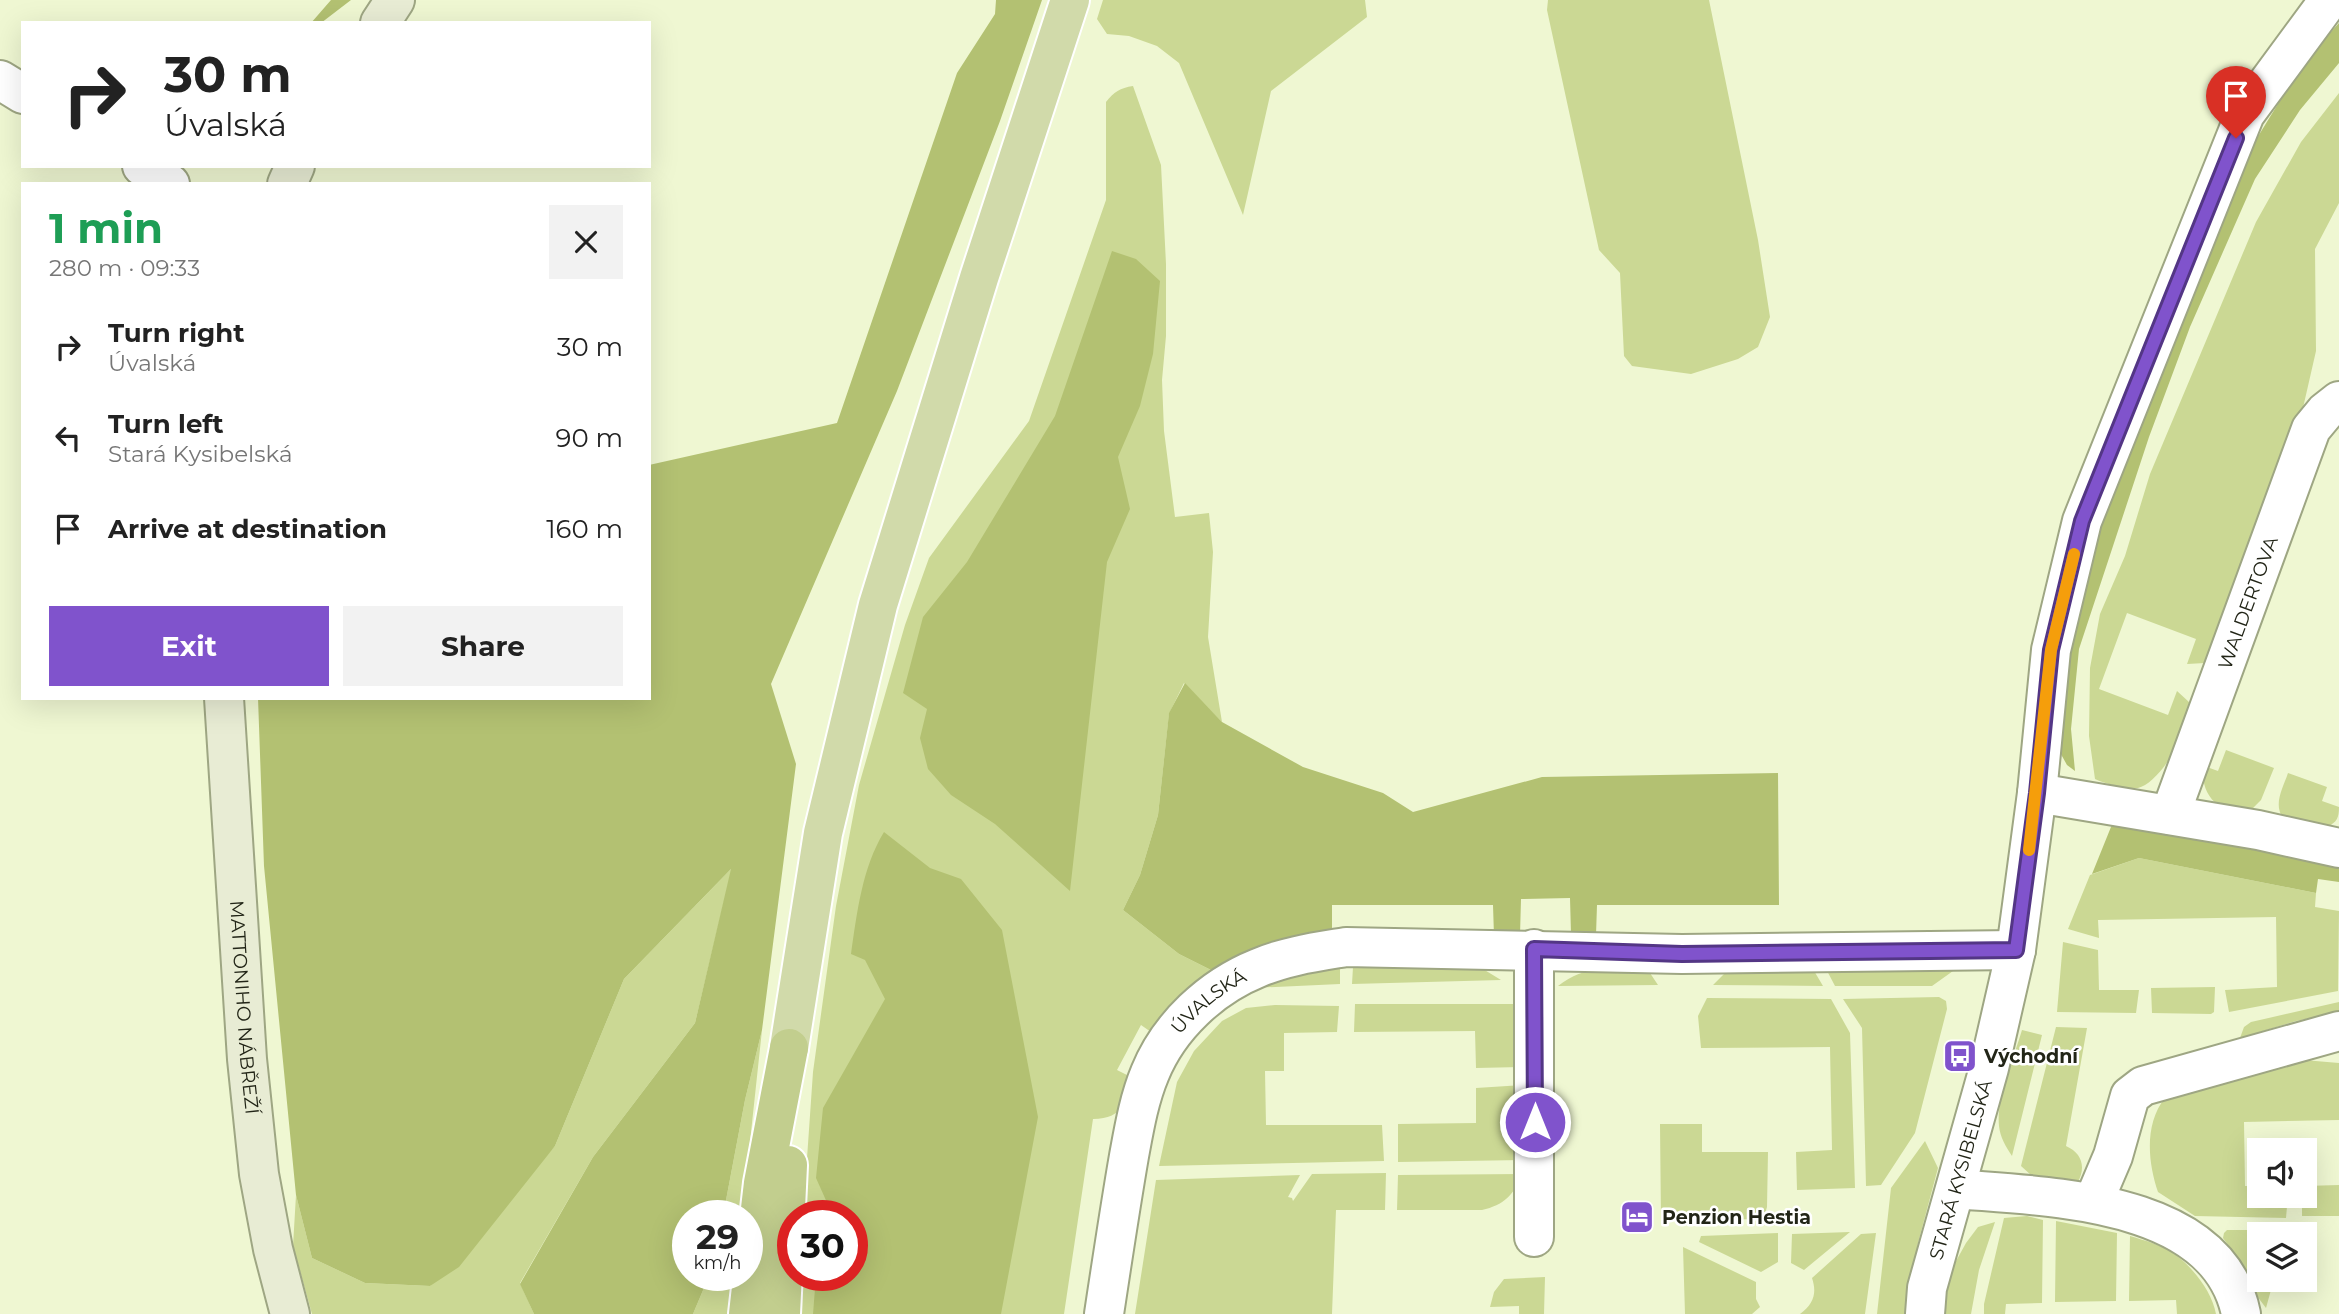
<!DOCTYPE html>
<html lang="en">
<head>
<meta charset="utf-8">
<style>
	body { margin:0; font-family:Montserrat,sans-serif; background:#f2f2f2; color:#222; height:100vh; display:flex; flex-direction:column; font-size:26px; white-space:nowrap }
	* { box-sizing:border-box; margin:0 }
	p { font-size:23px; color:#767676 }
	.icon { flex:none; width:38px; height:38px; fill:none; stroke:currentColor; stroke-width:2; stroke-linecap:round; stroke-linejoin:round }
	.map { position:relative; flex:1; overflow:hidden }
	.drawer { position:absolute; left:21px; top:182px; width:630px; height:518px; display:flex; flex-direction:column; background:#fff; border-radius:0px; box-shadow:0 7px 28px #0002 }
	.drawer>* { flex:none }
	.hud { position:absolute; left:21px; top:21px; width:630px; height:147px; border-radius:0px; box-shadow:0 7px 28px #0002; background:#fff; color:#222; overflow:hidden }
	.buttons { position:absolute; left:2247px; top:1138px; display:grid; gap:14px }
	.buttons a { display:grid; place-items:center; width:70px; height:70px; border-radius:0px; background:#fff; box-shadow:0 7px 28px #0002; font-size:35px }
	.speed { position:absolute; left:672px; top:1200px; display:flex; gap:14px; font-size:35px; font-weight:700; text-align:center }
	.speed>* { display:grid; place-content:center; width:91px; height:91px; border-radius:50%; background:#fff; box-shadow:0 7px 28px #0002; line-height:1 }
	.speed small { font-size:18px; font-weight:400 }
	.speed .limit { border:10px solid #d22; background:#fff; color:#111 }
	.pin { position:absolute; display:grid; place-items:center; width:60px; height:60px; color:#fff; margin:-72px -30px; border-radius:50% 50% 50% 0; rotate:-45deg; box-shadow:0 0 7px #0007 }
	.pin .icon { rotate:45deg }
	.me { position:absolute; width:77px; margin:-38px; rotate:0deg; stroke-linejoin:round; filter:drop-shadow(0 0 5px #0008) }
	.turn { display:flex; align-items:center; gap:24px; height:147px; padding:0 28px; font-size:32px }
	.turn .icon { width:91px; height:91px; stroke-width:2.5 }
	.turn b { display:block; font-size:49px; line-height:60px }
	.round { display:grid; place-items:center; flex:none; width:74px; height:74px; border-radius:0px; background:#f2f2f2 }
	.head { display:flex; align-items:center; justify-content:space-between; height:119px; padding:0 28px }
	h1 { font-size:42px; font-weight:700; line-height:52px; color:#1e9e55 }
	.cta { display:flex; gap:14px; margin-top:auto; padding:14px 28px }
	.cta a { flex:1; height:80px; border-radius:0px; background:#8053cc; color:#fff; font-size:28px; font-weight:700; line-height:80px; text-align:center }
	.cta a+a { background:#f2f2f2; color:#222 }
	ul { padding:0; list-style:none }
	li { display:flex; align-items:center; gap:21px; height:91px; padding:0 28px }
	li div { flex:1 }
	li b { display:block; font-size:26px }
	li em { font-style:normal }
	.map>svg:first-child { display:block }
</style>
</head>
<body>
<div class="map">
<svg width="2339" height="1314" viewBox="0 0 2339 1314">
	<rect width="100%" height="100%" fill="#eff7d2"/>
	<!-- green -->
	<path fill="#cbd894" d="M 1103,0 L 1365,0 L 1367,17 L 1271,91 L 1243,215 L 1179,63 L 1157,46 L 1129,36 L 1107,34 L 1097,19 Z
		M 1548,0 L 1709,0 L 1758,240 L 1770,317 L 1758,347 L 1738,359 L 1691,374 L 1632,366 L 1624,356 L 1620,273 L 1599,250 L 1547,10 Z
		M 1133,86 L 1161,165 L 1166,264 L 1166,336 L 1162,380 L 1164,431 L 1175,517 L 1209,513 L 1213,552 L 1208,637 L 1222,722 L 1184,683 L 1169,714 L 1158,815 L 1140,875 L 1123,910 L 1179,954 L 1213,971 L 1151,1032 L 1141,1025 L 1117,1070 L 1131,1077 C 1123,1103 1125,1118 1093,1119 L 1064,1314 L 798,1314 L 799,1276 L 852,1276 L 852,1216 L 803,1216 L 813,1072 L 836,906 L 859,785 L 905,625 L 929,558 L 1029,421 L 1106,200 L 1106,102 C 1114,92 1120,88 1133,86 Z
		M 2339,93 L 2339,203 L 2315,249 L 2316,351 L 2300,421 L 2205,663 L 2187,664 L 2196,639 L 2127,613 L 2099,689 L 2168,715 L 2177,691 L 2189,702 C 2195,723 2161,783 2138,788 C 2126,790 2106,784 2095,779 L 2089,736 L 2090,668 L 2100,614 L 2125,556 L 2150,474 L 2256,222 L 2301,142 Z
		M 2226,750 L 2274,768 L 2261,800 L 2251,810 L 2219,806 C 2206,796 2201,782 2204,766 L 2218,771 Z
		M 2288,773 L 2327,787 L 2322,801 L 2339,807 C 2339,818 2337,822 2327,827 L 2283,818 C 2273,804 2283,788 2288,773 Z
		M 2139,858 L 2316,893 L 2315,907 L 2339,911 L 2338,991 L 2229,1012 L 2225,990 L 2277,987 L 2276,917 L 2098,920 L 2099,938 L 2068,929 L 2090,875 Z
		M 732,868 L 695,1023 L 593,1157 L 520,1283 L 534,1314 L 312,1314 L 293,1246 L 296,1195 L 312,1258 L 365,1283 L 430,1286 L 555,1146 L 624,979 Z
		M 2063,942 L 2098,950 L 2099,990 L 2139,990 L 2136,1013 L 2057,1012 Z
		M 1810,964 L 1823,986 L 1713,985 L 1727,971 Z
		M 1824,965 L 1931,965 L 1953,971 L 1932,986 L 1835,986 Z
		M 1340,966 L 1340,984 L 1251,988 L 1296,972 Z
		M 1465,966 L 1483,969 L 1501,980 L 1352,984 L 1353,967 Z
		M 1646,967 L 1658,985 L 1558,986 C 1586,964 1611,969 1646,967 Z
		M 2215,987 L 2214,1012 L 2211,1014 L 2152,1013 L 2151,988 Z
		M 1939,997 L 1946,1001 L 1947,1009 L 1915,1133 L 1881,1185 L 1866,1186 L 1862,1028 L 1843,999 Z
		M 1707,998 L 1831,999 L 1850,1033 L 1855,1188 L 1797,1190 L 1796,1152 L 1832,1150 L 1830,1047 L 1701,1048 L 1698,1016 Z
		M 2339,1002 L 2339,1012 L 2296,1021 L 2240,1038 L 2244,1027 L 2251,1022 Z
		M 1355,1004 L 1516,1004 L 1521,1067 L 1476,1068 L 1475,1031 L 1354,1032 Z
		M 1275,1005 L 1339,1006 L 1337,1032 L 1284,1033 L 1284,1071 L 1265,1071 L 1266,1125 L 1382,1125 L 1384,1161 L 1159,1166 L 1177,1082 L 1194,1051 L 1222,1021 L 1246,1008 Z
		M 2056,1027 L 2087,1028 L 2066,1146 C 2082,1153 2086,1167 2078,1182 L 2041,1184 L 2021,1166 Z
		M 762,1030 L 742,1216 L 723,1216 L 745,1100 Z
		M 2022,1030 L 2042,1035 L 2012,1156 C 2006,1147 2000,1137 1999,1126 C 1996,1098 2014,1057 2022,1030 Z
		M 2281,1058 L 2339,1063 L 2339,1120 L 2244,1122 L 2245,1186 L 2259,1186 L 2259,1195 L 2288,1195 L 2286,1218 L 2195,1216 L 2158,1192 C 2148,1163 2144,1124 2165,1098 Z
		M 1523,1085 L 1523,1160 L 1398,1162 L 1398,1124 L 1476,1123 L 1476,1088 Z
		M 1660,1124 L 1702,1124 L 1702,1152 L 1768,1152 L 1767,1207 L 1764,1217 L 1759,1219 L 1661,1221 Z
		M 1925,1141 L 1938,1168 L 1918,1243 L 1907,1314 L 1877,1314 L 1891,1188 Z
		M 1386,1173 L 1385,1210 L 1336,1210 L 1332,1314 L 1135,1314 L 1156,1180 L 1300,1175 L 1288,1197 L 1292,1198 L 1293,1201 L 1312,1174 Z
		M 1522,1174 C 1514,1195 1504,1205 1482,1210 L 1397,1210 L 1398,1175 Z
		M 2339,1185 L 2339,1216 L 2302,1216 L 2302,1195 L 2305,1195 L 2305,1186 Z
		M 2027,1216 L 2043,1220 L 2042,1303 L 2006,1304 L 2005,1314 L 1984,1314 L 1984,1304 L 2004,1218 Z
		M 2056,1221 L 2117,1233 L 2116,1301 L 2055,1302 Z
		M 1995,1222 L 1979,1270 L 1971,1314 L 1943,1314 L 1944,1293 L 1950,1272 L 1966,1243 L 1978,1227 Z
		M 2227,1230 L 2273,1230 L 2280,1234 L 2259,1234 L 2259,1279 L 2274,1279 L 2266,1308 L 2257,1296 L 2244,1267 L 2223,1238 L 2224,1233 Z
		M 1850,1232 L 1804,1270 L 1791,1263 L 1792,1234 Z
		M 1778,1233 L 1778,1262 L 1761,1272 L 1699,1242 L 1701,1236 Z
		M 1876,1233 L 1865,1314 L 1800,1314 C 1814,1304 1817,1293 1812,1278 L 1861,1234 Z
		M 2130,1236 C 2146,1241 2163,1245 2176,1255 C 2194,1269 2212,1292 2216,1314 L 2177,1314 L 2176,1300 L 2129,1301 Z
		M 1683,1247 L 1756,1282 L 1756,1299 L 1760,1307 L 1752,1314 L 1685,1314 Z
		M 709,1276 L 735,1276 L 731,1314 L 693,1314 Z
		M 1545,1277 L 1544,1314 L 1519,1314 L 1519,1306 L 1490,1307 L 1494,1292 L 1504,1279 Z"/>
	<!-- forest -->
	<path fill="#b3c172" d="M 331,0 L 351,0 L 321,23 L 311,23 Z
		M 996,0 L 1042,0 L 1000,121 L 897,391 L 771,684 L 796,764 L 762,1030 L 745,1100 L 723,1216 L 688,1216 L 688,1276 L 709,1276 L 693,1314 L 534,1314 L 520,1284 L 593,1157 L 695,1023 L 731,869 L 624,979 L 555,1146 L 459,1267 L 430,1286 L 365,1283 L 312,1258 L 296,1195 L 264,866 L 258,698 L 649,698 L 649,465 L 837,423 L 957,73 L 995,14 Z
		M 2339,23 L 2339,63 L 2300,110 L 2255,179 L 2190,327 L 2149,437 L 2079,649 L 2071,729 L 2075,771 L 2067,765 L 2057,747 L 2058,719 L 2085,567 L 2238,169 L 2281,99 L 2317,47 Z
		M 1112,251 L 1136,259 L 1160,281 L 1153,354 L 1140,406 L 1118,457 L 1130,509 L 1107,562 L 1070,891 L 995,824 L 951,795 L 928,769 L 920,738 L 927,709 L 903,693 L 923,617 L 967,562 L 1055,416 Z
		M 1185,683 L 1222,722 L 1303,767 L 1383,793 L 1413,812 L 1542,777 L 1778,773 L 1779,905 L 1597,905 L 1596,935 L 1571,934 L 1570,898 L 1521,899 L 1520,935 L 1494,936 L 1493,905 L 1332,905 L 1332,936 C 1280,935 1257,945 1213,971 L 1179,954 L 1123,910 L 1140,875 L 1158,815 L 1169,713 Z
		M 2113,822 L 2339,862 L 2339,882 L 2318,879 L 2316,893 L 2139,858 L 2092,874 Z
		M 884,832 L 930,868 L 961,879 L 1002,930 L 1038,1117 L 1001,1314 L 813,1314 L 816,1276 L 852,1276 L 852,1216 L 833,1216 L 816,1178 L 823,1108 L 885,999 L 865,960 L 851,954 C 857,913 862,868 884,832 Z"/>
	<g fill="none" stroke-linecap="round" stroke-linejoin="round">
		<!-- minor casing -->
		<g stroke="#9ea683" stroke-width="42">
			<g id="minor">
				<path d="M 2037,793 L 2258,830 L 2339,848"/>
				<path id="s1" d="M 2170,815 L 2311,429 L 2325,412 L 2339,401"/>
				<path d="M 1534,949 L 1534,1237"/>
				<path d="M 1956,1189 C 2048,1197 2218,1198 2241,1314"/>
				<path d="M 2093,1203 L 2113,1156 L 2130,1096 L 2143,1086 L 2339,1031"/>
				<path id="s2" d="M 1104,1314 C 1112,1261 1120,1208 1129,1156 C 1134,1129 1139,1099 1150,1073 C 1169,1026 1211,987 1258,968 C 1286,956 1316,952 1346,947 L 1682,954 L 2016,950"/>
				<path id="s3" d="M 1925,1314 L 1927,1288 L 1989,1068 L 2016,950 L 2037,793 L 2051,650 L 2082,521 L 2245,114 L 2329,0"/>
			</g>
		</g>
		<!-- tertiary casing -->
		<g stroke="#9ea683" stroke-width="42">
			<path id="tertiary" d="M 0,80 L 23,94
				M 142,166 L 170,184"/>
		</g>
		<!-- secondary casing -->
		<g stroke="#9ea683" stroke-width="42">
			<g id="secondary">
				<path d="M 380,23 L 395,0"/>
				<path d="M 287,184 L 295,166"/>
				<path id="s4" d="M 224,698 L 247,1059 L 259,1174 L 273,1249 L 290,1314"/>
			</g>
		</g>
		<!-- primary casing -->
		<g stroke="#fff" stroke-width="42">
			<path id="primary" d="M 789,1048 L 823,833 L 878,605 L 979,278 L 1070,0"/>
		</g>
		<!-- trunk casing -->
		<g stroke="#fff" stroke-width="42">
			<path id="trunk" d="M 748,1314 L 763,1183 L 789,1048
				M 781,1314 L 788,1165"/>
		</g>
		<!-- minor -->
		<use href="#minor" stroke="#fff" stroke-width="38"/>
		<!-- tertiary -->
		<use href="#tertiary" stroke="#fff" stroke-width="38"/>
		<!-- secondary -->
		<use href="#secondary" stroke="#e8ecd4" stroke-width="38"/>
		<!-- primary -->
		<use href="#primary" stroke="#d1daaa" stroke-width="38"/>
		<!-- trunk -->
		<use href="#trunk" stroke="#c2ce8e" stroke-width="38"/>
	</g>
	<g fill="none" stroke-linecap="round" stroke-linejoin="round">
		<!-- route casing -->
		<g stroke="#533685" stroke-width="18">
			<path id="route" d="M 1535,1122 L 1534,949 L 1682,954 L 2016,950 L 2037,793 L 2051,650 L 2082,521 L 2236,138"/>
		</g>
		<!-- route -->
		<use href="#route" stroke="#8053cc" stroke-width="12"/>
		<!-- slow -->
		<path stroke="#f59e0b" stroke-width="12" d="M 2029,850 L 2051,650 L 2074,554"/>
	</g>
	<!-- icons -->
	<defs>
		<g id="bus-square" transform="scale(1.75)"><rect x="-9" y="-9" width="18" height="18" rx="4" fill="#8053cc" stroke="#fff"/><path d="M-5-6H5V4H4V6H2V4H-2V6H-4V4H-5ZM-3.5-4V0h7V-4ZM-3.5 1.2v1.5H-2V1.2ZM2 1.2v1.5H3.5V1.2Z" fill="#fff"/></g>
		<g id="hotel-square" transform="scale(1.75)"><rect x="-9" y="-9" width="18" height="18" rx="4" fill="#8053cc" stroke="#fff"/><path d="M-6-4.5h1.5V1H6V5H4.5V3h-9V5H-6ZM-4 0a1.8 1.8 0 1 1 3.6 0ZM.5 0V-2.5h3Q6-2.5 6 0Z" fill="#fff"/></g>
	</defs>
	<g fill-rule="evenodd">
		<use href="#bus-square" x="1960" y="1056"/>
		<use href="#hotel-square" x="1637" y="1217"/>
	</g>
	<g text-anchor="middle" stroke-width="5" stroke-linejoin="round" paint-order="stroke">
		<!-- street labels -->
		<g font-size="19" fill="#222517" stroke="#fff">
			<text dy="7" stroke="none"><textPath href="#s1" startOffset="226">WALDERTOVA</textPath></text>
			<text dy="7" stroke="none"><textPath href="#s2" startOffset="340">ÚVALSKÁ</textPath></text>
			<text dy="7" stroke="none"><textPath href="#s4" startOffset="310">MATTONIHO NÁBŘEŽÍ</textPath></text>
			<text dy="7" stroke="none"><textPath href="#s3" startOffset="149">STARÁ KYSIBELSKÁ</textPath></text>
		</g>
		<!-- poi labels -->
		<g font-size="19" font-weight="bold" fill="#222517" stroke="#fff" text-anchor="start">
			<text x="1984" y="1063">Východní</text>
			<text x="1662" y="1224">Penzion Hestia</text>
		</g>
	</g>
</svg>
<div class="buttons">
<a><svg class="icon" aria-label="sound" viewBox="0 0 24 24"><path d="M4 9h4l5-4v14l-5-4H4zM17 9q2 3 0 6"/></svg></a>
<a><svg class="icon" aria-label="layers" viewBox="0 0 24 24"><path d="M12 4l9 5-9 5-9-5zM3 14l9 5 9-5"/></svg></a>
</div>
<div class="speed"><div>29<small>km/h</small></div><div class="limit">30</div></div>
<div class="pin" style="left:2236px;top:138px;background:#d93025"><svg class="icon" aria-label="arrive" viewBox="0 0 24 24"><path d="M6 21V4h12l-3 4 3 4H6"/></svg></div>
<svg class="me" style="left:1535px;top:1122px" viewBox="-20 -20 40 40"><circle r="17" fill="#8053cc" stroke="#fff" stroke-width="3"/><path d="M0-11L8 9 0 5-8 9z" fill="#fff"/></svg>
<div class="hud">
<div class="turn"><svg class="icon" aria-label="right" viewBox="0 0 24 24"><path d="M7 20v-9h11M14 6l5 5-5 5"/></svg><div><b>30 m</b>Úvalská</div></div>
</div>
<section class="drawer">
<div class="head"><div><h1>1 min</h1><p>280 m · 09:33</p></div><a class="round"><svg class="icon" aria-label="close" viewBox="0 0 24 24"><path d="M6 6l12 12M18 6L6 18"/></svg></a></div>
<ul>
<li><svg class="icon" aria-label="right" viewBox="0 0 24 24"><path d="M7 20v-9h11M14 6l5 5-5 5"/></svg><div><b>Turn right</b><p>Úvalská</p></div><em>30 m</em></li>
<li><svg class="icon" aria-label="left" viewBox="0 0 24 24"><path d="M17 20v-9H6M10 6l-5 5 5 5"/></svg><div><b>Turn left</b><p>Stará Kysibelská</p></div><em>90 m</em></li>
<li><svg class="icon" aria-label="arrive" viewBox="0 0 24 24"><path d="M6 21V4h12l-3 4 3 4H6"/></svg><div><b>Arrive at destination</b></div><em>160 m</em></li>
</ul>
<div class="cta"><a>Exit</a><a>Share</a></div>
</section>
</div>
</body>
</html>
